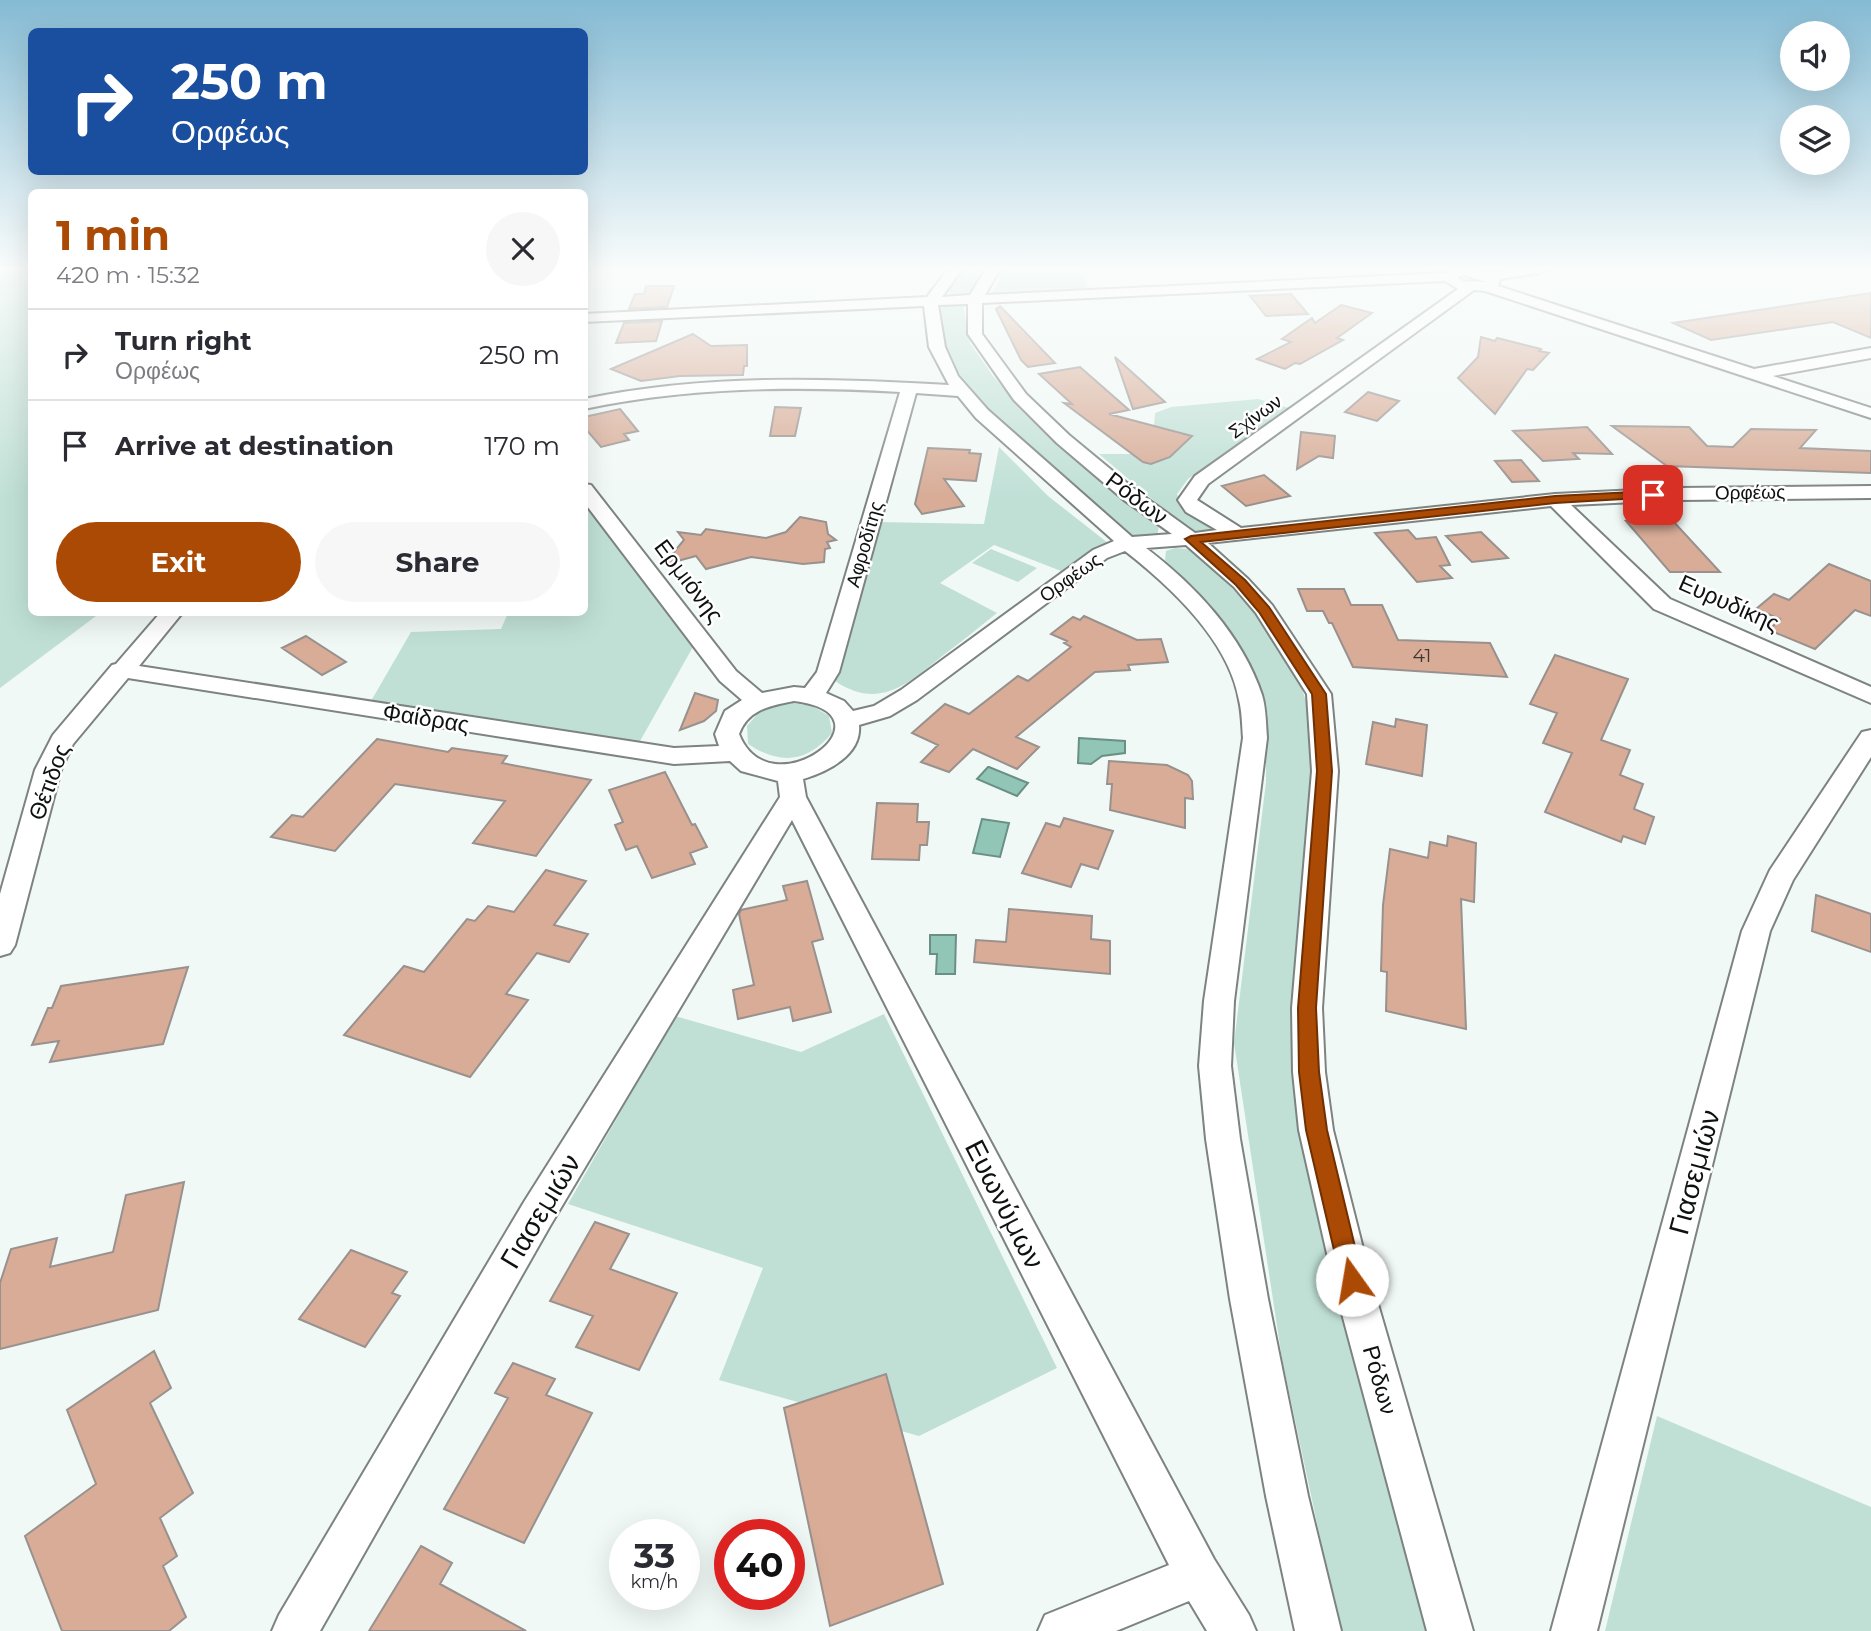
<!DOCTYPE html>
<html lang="en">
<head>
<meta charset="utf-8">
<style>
	body { margin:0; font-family:Montserrat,sans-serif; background:#f7f7f7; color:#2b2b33; height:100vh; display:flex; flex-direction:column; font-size:26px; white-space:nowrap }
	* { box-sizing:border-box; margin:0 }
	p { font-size:23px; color:#7c7c81 }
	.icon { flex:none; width:38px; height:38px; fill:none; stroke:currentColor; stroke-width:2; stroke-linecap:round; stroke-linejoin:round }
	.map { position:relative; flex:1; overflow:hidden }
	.side { position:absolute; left:28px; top:189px; width:560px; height:427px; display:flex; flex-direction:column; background:#fff; border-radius:10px; box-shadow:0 7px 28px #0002 }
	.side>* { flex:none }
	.hud { position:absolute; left:28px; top:28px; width:560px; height:147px; border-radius:10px; box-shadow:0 7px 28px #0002; background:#1a4fa0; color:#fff; overflow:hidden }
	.fabs { position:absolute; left:1780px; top:21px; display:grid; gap:14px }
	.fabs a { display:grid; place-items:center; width:70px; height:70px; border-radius:50%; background:#fff; box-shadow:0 7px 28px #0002; font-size:35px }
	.speed { position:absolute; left:609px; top:1519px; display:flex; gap:14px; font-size:35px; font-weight:700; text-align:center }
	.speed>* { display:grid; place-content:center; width:91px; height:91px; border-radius:50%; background:#fff; box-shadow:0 7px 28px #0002; line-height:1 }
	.speed small { font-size:18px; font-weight:400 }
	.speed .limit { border:10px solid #d22; background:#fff; color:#111 }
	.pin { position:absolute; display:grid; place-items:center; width:60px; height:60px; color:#fff; margin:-30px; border-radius:14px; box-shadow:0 4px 10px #0006 }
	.me { position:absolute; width:77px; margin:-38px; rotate:347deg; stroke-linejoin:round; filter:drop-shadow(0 0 5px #0008) }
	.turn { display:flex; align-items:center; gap:24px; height:147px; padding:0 28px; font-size:32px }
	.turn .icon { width:91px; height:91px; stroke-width:2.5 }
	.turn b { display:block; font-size:49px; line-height:60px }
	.round { display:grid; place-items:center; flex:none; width:74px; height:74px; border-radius:37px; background:#f7f7f7 }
	.head { display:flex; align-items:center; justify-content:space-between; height:119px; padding:0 28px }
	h1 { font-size:42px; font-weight:700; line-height:52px; color:#ab4a04 }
	.button { display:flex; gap:14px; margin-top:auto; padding:14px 28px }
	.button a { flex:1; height:80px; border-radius:42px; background:#ab4a04; color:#fff; font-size:28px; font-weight:700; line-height:80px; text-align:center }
	.button a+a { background:#f7f7f7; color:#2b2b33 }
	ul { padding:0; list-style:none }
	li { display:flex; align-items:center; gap:21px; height:91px; padding:0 28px; border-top:2px solid #e1e1e2 }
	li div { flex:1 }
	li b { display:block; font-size:26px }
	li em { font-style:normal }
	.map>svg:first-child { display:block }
</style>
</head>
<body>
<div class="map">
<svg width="1871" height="1631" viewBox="0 0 1871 1631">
	<rect width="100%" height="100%" fill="#f1f9f6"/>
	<!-- green -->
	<path fill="#c0e0d6" d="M 0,269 L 31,269 L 32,612 L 100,613 L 0,688 Z
		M 963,269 L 987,269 L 971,294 L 953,296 L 948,292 Z
		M 1005,269 L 1078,269 L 1089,290 L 992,295 Z
		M 949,304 L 963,306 L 970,343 L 993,376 L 1023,410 L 1159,526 L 1157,537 L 1146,538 L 1131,536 L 987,408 L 962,379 L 943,344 L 936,311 L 942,306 Z
		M 1258,399 L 1289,408 L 1188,479 L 1177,494 L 1183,508 L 1217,530 L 1192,533 L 1099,454 L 1152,454 L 1155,413 L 1171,407 Z
		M 999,447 L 1048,496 L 1108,543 L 1061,571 L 994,545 L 940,583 L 997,613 C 978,628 960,643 941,657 C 907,685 878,710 835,681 L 879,522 L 984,524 Z
		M 585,497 L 694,645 L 639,743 L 371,701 L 411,632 L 501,629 L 508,613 L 584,612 Z
		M 1175,548 L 1187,549 L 1200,555 L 1255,612 L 1296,671 L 1309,710 L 1312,781 L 1295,952 L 1292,1048 L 1324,1232 L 1426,1631 L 1340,1631 L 1282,1359 L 1234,1043 L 1266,782 L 1266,708 L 1243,651 L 1206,601 L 1165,560 L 1166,551 Z
		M 991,549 L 1037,568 L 1018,582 L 972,563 Z
		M 785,703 L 811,705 L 829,716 L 832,733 C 807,763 780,765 748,744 L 747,726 L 760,711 Z
		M 884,1014 L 1057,1368 L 919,1436 L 719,1380 L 763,1268 L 568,1204 L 675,1016 L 801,1052 Z
		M 1657,1416 L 1871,1507 L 1871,1631 L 1605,1631 Z"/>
	<!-- water -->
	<path fill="#91c6b7" stroke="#6a9085" stroke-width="2" d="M 1079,738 L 1125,741 L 1125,753 L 1102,756 L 1091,764 L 1078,763 Z
		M 988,767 L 989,767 L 1028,783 L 1017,796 L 977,779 Z
		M 982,819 L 1009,823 L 1000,857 L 973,853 Z
		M 930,935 L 956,935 L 955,974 L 936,974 L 937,954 L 930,954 Z"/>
	<!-- building -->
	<path fill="#d8ac97" stroke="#98918e" stroke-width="2" d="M 646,286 L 674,286 L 667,307 L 629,309 L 635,294 L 644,294 Z
		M 1871,293 L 1871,338 L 1833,322 L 1711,340 L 1673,323 Z
		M 1291,294 L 1308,314 L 1266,316 L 1250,296 Z
		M 1341,305 L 1372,313 L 1337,338 L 1343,340 L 1300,364 L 1295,363 L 1285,369 L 1257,359 L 1291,342 L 1282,339 L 1312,318 L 1315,323 Z
		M 1000,306 L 1055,363 L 1028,367 L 1021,360 L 996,309 Z
		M 662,321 L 656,341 L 616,343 L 624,323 Z
		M 693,334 L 711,346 L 747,345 L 747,366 L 744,366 L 743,375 L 680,376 L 641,381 L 611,369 Z
		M 1481,337 L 1495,341 L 1497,338 L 1541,349 L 1539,351 L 1549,353 L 1533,370 L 1527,369 L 1495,414 L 1458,378 L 1478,357 Z
		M 1115,357 L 1165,402 L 1133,409 Z
		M 1080,367 L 1129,410 L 1109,414 L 1192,436 L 1170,457 L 1151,464 L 1143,462 L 1064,403 L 1072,404 L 1039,374 Z
		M 1368,392 L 1399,401 L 1377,421 L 1345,412 Z
		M 775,407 L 801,408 L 795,436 L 770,436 Z
		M 620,409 L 638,431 L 624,434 L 629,440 L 601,447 L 584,427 L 584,417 Z
		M 1612,426 L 1689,427 L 1707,446 L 1733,447 L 1751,429 L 1816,430 L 1800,448 L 1871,451 L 1871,473 L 1667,466 Z
		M 1587,427 L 1612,454 L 1573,453 L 1579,459 L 1543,461 L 1513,431 Z
		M 1301,432 L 1335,436 L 1333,458 L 1319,456 L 1297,469 Z
		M 928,448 L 970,450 L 969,453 L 981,454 L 976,481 L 944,479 L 964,506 L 922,514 L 915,504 Z
		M 1521,460 L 1539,481 L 1512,482 L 1495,461 Z
		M 1264,475 L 1290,496 L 1246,506 L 1222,486 Z
		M 800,517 L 826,522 L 828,534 L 836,540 L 827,542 L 830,548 L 825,549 L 824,562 L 803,564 L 751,557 L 706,569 L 696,556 L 663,565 L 684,540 L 678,532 L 701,535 L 706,529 L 766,538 L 786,532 Z
		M 1626,521 L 1673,521 L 1720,572 L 1670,572 Z
		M 1408,530 L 1416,539 L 1436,537 L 1450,565 L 1440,566 L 1452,578 L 1417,582 L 1375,533 Z
		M 1481,532 L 1508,558 L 1472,562 L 1446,536 Z
		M 1829,564 L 1871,581 L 1871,616 L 1855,610 L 1815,649 L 1769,630 L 1780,619 L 1756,609 L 1774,594 L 1789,600 Z
		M 1298,589 L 1344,589 L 1351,605 L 1382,605 L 1398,640 L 1490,643 L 1507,677 L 1353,667 L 1332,623 L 1329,623 L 1323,611 L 1307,611 Z
		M 1084,616 L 1137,640 L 1161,639 L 1168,662 L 1128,665 L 1130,670 L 1095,672 L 1016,737 L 1039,747 L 1017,769 L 973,749 L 949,772 L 921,762 L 938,745 L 912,733 L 945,704 L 969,714 L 1018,676 L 1028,681 L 1071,647 L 1064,643 L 1067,641 L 1051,634 L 1073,617 L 1080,620 Z
		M 306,636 L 346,662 L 322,675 L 282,648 Z
		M 1555,655 L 1628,679 L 1601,740 L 1630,750 L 1620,775 L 1643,784 L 1634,809 L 1654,817 L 1645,844 L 1623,836 L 1621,842 L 1545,812 L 1572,753 L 1543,743 L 1557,713 L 1530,704 Z
		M 695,693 L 718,700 L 716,711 L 704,721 L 680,730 Z
		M 1396,719 L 1427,725 L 1422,776 L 1366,764 L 1373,722 L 1395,727 Z
		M 377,739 L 448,752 L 452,748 L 507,756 L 502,763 L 591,780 L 536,856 L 473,843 L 505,801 L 395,784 L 335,851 L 271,837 L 292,815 L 303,817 Z
		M 1109,761 L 1167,765 L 1188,775 L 1192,781 L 1193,799 L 1185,798 L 1185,828 L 1110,810 L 1112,784 L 1107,784 Z
		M 665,772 L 692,825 L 695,824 L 707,847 L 690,853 L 695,864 L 652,878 L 637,846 L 626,850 L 615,825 L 623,822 L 609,790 Z
		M 877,803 L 918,804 L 917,822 L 929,822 L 927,845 L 920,845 L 919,860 L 872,859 Z
		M 1064,818 L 1113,831 L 1098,869 L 1081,864 L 1071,887 L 1022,873 L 1046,823 L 1060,827 Z
		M 1448,836 L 1476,843 L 1474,902 L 1461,899 L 1466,1029 L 1386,1011 L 1387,972 L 1381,971 L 1383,905 L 1390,849 L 1428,858 L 1430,842 L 1447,846 Z
		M 546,870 L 586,881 L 554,925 L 588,934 L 569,962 L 537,953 L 506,994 L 528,1000 L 470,1077 L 344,1035 L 404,966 L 424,972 L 467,919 L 475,921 L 488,906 L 514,912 Z
		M 807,881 L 823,939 L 812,942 L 831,1012 L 793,1021 L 790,1007 L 738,1019 L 733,990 L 754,985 L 739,914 L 741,910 L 787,900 L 783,886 Z
		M 1816,895 L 1871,914 L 1871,952 L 1812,931 Z
		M 1009,909 L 1092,916 L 1091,939 L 1110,941 L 1110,974 L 974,962 L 976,940 L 1006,942 Z
		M 188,967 L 163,1044 L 50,1062 L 59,1041 L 32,1045 L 48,1008 L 52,1008 L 61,986 Z
		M 184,1182 L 158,1310 L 0,1349 L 0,1283 L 11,1249 L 57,1238 L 50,1267 L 113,1252 L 126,1195 Z
		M 595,1222 L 629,1234 L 610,1269 L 677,1293 L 639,1370 L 576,1347 L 593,1316 L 550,1301 Z
		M 351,1250 L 407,1272 L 392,1293 L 400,1296 L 365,1347 L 299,1319 Z
		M 154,1351 L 171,1388 L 150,1403 L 193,1493 L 160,1518 L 177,1556 L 163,1566 L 186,1617 L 169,1631 L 62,1631 L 25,1536 L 96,1484 L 67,1410 Z
		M 513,1363 L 555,1379 L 546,1395 L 592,1413 L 524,1543 L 444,1509 L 508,1398 L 495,1393 Z
		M 886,1374 L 943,1584 L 830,1626 L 784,1408 Z
		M 421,1546 L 452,1563 L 440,1584 L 526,1631 L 369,1631 Z"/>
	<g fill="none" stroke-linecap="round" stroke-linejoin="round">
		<!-- minor casing -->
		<g stroke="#7d8381" stroke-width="4">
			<path id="minor" d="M 948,269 L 962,269 L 942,297 L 970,295 L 986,269 L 1000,269 L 985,295 L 1445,273 L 1453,269 L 1479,269 L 1490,273 L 1513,269 L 1546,269 L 1539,273 L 1500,279 L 1498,286 L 1754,369 L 1871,348 L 1871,358 L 1773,376 L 1871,408 L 1871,418 L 1485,291 L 1474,290 L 1208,484 L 1197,500 L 1241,528 L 1555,494 L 1678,488 L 1871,486 L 1871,498 L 1678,500 L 1571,505 L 1670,599 L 1871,687 L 1871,703 L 1654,609 L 1551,506 L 1208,543 L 1248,579 L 1272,605 L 1331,694 L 1338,771 L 1322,1008 L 1325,1072 L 1333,1130 L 1371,1280 L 1473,1631 L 1427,1631 L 1333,1280 L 1299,1130 L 1293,1072 L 1292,1008 L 1312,771 L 1307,694 L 1256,613 L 1234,587 L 1186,545 L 1146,548 C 1195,585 1242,635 1262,695 C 1266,708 1266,724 1267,738 L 1234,1001 L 1231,1066 L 1240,1139 L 1268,1299 L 1308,1496 L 1341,1631 L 1295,1631 L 1266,1496 L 1230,1299 L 1206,1139 L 1199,1066 L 1204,1001 L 1243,738 C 1242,725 1242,712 1239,700 C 1229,641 1170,586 1125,551 L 1107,558 L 917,700 L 890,716 L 859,725 C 862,755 827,772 803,779 L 806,797 L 1214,1559 L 1249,1615 L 1256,1631 L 1207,1631 L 1189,1601 L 1116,1631 L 1038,1631 L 1045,1615 L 1169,1565 L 792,820 L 550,1226 L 320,1631 L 272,1631 L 279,1615 L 524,1202 L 780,797 L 778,781 L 741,771 L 730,761 L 674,764 L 128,678 L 73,744 L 61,770 L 15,945 L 10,953 L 0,956 L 0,894 L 35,770 L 53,735 L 112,665 L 116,664 L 161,612 L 183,612 L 139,666 L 674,748 L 719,746 L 715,734 L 725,711 L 742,700 L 720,681 L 584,502 L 584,484 L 591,485 L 736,671 L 762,693 L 794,687 L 805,688 L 817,672 L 900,392 C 793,386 689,387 584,409 L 584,399 C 706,374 826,378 949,385 L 929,347 L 924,306 L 584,322 L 584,314 L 927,297 ZM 1464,275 L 1486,282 L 1463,281 L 1457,277 ZM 1445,281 L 1458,289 L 1195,476 L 1178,500 L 1186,512 L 1217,530 L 1195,533 L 1138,492 L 1069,435 L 1026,394 L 982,334 L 982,303 ZM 968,304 L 968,334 L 1014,400 L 1057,443 L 1124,500 L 1172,534 L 1132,537 L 988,410 L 958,376 L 945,347 L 938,305 ZM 916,393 L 958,396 L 976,418 L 1114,541 L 1093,550 L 901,690 L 874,706 L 853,711 L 844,701 L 826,693 L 839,672 ZM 794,701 C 901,714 770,813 739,734 C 748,709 770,706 794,701 Z
				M 1871,730 L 1871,757 L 1793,880 L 1770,931 L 1597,1631 L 1551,1631 L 1742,931 L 1770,870 L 1862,732 Z"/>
		</g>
		<!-- minor -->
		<use href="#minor" fill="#fff" fill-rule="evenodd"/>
	</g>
	<!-- sky -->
	<linearGradient id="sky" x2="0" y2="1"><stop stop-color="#85bbd4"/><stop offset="0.54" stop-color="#f9fcfb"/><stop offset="1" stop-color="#f9fcfb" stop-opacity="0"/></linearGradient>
	<rect width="1871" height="497" fill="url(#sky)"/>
	<!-- route -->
	<path fill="#ab4a04" stroke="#6f3003" stroke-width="2" d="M 1653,491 L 1659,495 L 1657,497 L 1555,503 L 1201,542 L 1245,580 L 1269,607 L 1326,694 L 1332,771 L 1316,1008 L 1319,1072 L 1327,1130 L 1363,1280 L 1360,1287 L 1352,1291 L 1344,1287 L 1341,1280 L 1306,1130 L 1299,1072 L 1298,1008 L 1317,771 L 1312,694 L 1259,612 L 1236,585 L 1185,539 L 1191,536 L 1555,496 Z"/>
	<g text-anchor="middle" stroke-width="5" stroke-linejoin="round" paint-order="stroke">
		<!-- far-street labels -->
		<g font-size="19" fill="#0e1110" stroke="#fff">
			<text transform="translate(1255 416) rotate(-36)" y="7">Σχίνων</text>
			<text transform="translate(1750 492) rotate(-1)" y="7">Ορφέως</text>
			<text transform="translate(864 544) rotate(-74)" y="7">Αφροδίτης</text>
			<text transform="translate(1070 577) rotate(-35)" y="7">Ορφέως</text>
		</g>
		<!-- number labels -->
		<g font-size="19" fill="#403832">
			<text x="1422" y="662">41</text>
		</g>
		<!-- street labels -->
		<g font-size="23" fill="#0e1110" stroke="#fff">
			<text transform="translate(1137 498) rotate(37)" y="8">Ρόδων</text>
			<text transform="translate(689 581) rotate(53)" y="8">Ερμιόνης</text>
			<text transform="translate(1729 603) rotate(24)" y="8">Ευρυδίκης</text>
			<text transform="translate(426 718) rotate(9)" y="8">Φαίδρας</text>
			<text transform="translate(49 782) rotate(-70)" y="8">Θέτιδος</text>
			<text transform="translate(1380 1380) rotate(74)" y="8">Ρόδων</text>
		</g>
		<!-- near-street labels -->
		<g font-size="28" fill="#0e1110" stroke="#fff">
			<text transform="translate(1694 1172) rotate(-75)" y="10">Γιασεμιών</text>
			<text transform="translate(1005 1204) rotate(63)" y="10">Ευωνύμων</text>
			<text transform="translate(540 1211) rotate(-59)" y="10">Γιασεμιών</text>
		</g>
	</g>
</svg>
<div class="fabs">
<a><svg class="icon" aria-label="sound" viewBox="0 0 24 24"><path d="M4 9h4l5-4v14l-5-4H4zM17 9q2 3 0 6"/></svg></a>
<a><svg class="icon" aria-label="layers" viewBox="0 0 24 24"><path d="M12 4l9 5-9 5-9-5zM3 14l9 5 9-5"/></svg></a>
</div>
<div class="speed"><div>33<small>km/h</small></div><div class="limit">40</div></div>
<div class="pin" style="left:1653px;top:495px;background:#d93025"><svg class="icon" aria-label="arrive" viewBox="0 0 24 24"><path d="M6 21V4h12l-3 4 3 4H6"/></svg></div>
<svg class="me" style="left:1352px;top:1280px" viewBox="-20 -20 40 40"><circle r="19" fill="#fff"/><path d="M0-13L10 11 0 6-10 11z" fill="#ab4a04"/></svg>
<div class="hud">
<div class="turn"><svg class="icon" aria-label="right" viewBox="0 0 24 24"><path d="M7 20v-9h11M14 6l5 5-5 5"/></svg><div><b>250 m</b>Ορφέως</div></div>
</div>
<section class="side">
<div class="head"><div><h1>1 min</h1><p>420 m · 15:32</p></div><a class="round"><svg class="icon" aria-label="close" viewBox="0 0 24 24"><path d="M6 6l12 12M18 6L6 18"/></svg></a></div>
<ul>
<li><svg class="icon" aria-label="right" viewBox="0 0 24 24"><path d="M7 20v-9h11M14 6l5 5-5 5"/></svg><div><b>Turn right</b><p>Ορφέως</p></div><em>250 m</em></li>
<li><svg class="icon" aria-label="arrive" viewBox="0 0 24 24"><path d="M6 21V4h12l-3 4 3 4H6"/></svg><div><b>Arrive at destination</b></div><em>170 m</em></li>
</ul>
<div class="button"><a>Exit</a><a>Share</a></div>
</section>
</div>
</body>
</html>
